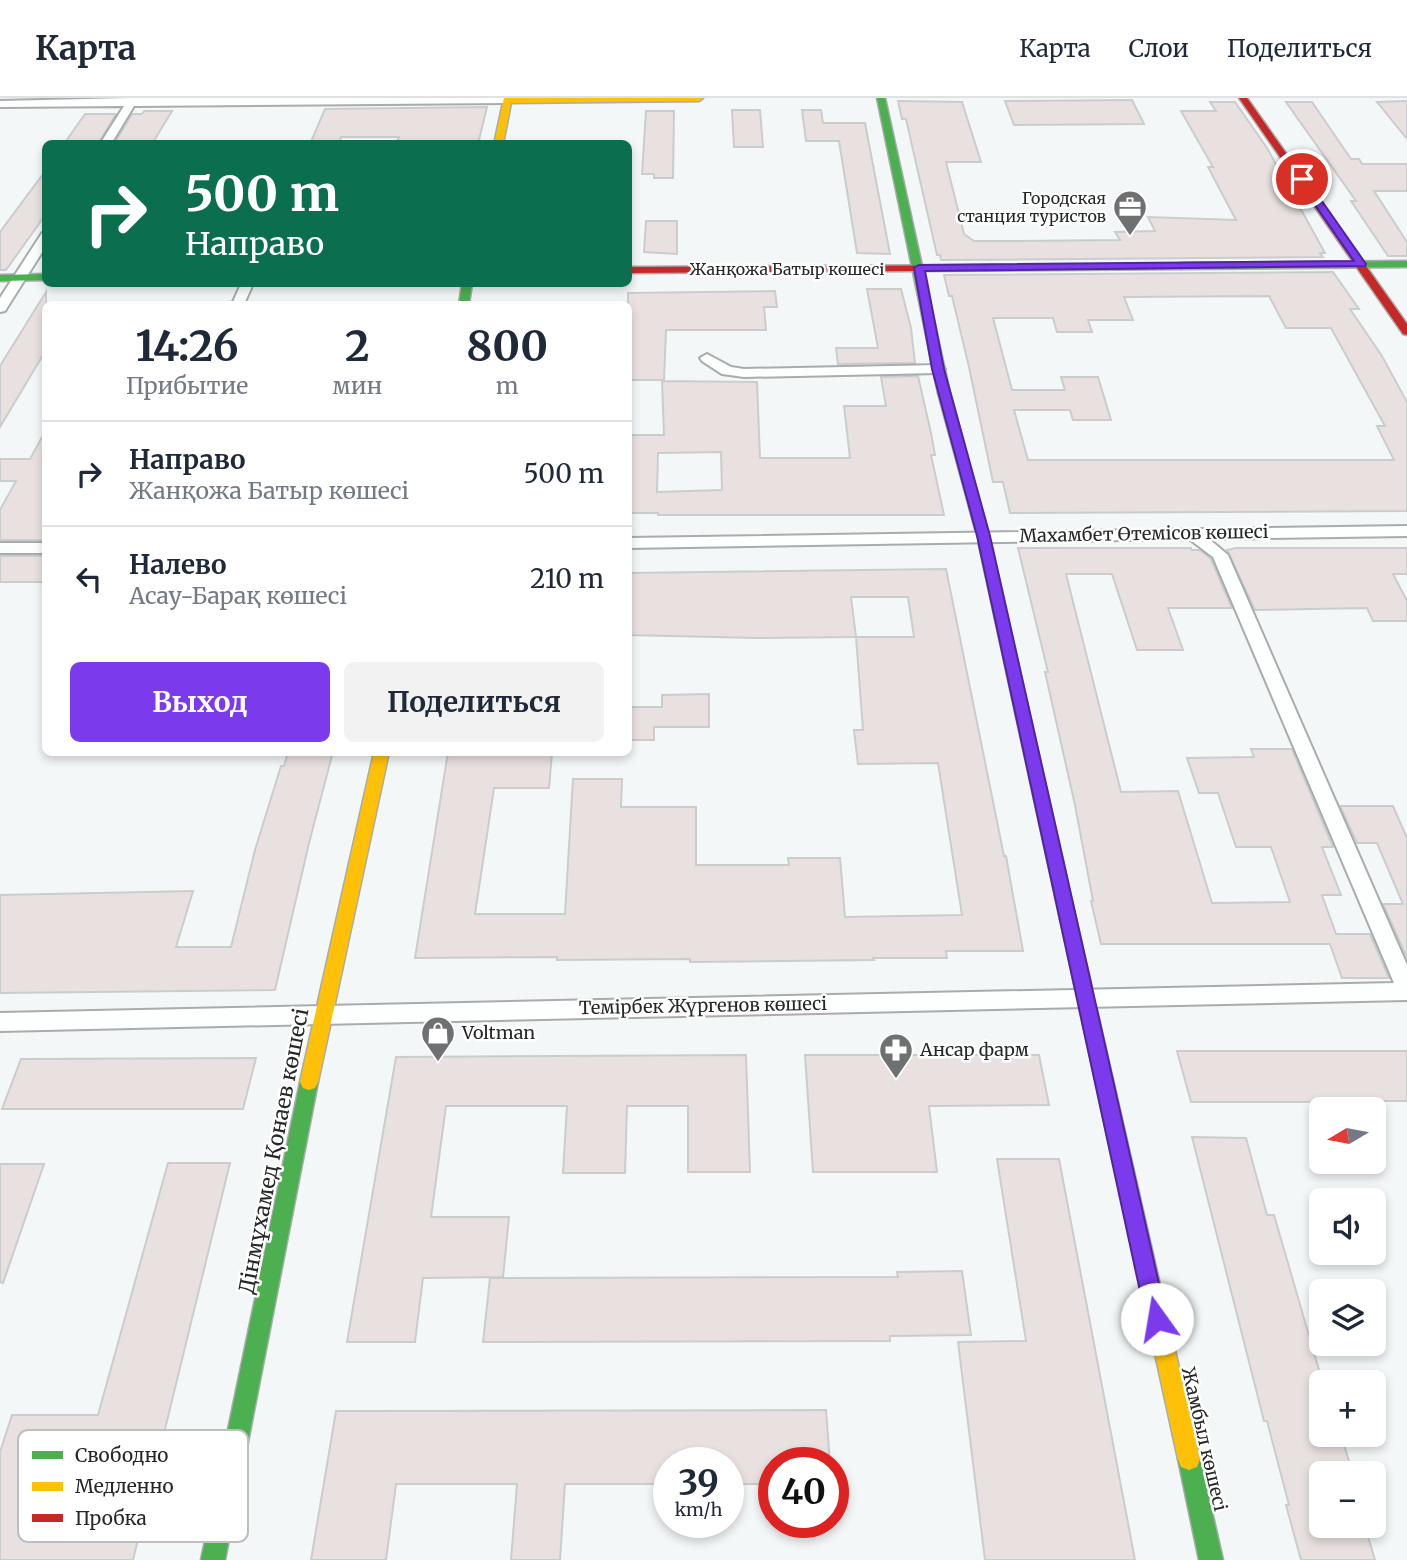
<!DOCTYPE html>
<html lang="ru">
<head>
<meta charset="utf-8">
<style>
	body { margin:0; font-family:Merriweather,serif; background:#f2f2f3; color:#1f2937; height:100vh; display:flex; flex-direction:column; font-size:26px; white-space:nowrap }
	* { box-sizing:border-box; margin:0 }
	p { font-size:23px; color:#747a83 }
	.icon { flex:none; width:38px; height:38px; fill:none; stroke:currentColor; stroke-width:2; stroke-linecap:round; stroke-linejoin:round }
	.map { position:relative; flex:1; overflow:hidden }
	.drawer { position:absolute; left:42px; top:203px; width:590px; height:455px; display:flex; flex-direction:column; background:#fff; border-radius:10px; box-shadow:0 4px 10px #0003 }
	.drawer>* { flex:none }
	.hud { position:absolute; left:42px; top:42px; width:590px; height:147px; border-radius:10px; box-shadow:0 4px 10px #0003; background:#0b6e4f; color:#fff; overflow:hidden }
	.needle { width:46px; rotate:260deg }
	.fabs { position:absolute; left:1309px; top:999px; display:grid; gap:14px }
	.fabs a { display:grid; place-items:center; width:77px; height:77px; border-radius:10px; background:#fff; box-shadow:0 4px 10px #0003; font-size:35px }
	.speed { position:absolute; left:653px; top:1349px; display:flex; gap:14px; font-size:35px; font-weight:700; text-align:center }
	.speed>* { display:grid; place-content:center; width:91px; height:91px; border-radius:50%; background:#fff; box-shadow:0 4px 10px #0003; line-height:1 }
	.speed small { font-size:18px; font-weight:400 }
	.speed .limit { border:10px solid #d22; background:#fff; color:#111 }
	.pin { position:absolute; display:grid; place-items:center; width:60px; height:60px; color:#fff; margin:-30px; border:4px solid #fff; border-radius:50%; box-shadow:0 2px 7px #0007 }
	.me { position:absolute; width:77px; margin:-38px; rotate:347deg; stroke-linejoin:round; filter:drop-shadow(0 0 5px #0008) }
	.turn { display:flex; align-items:center; gap:24px; height:147px; padding:0 28px; font-size:32px }
	.turn .icon { width:91px; height:91px; stroke-width:2.5 }
	.turn b { display:block; font-size:49px; line-height:60px }
	.eta { display:flex; justify-content:space-evenly; align-items:center; height:119px; text-align:center }
	.eta b { font-size:42px; font-weight:700; line-height:49px }
	.button { display:flex; gap:14px; margin-top:auto; padding:14px 28px }
	.button a { flex:1; height:80px; border-radius:10px; background:#7c3aed; color:#fff; font-size:28px; font-weight:700; line-height:80px; text-align:center }
	.button a+a { background:#f2f2f3; color:#1f2937 }
	ul { padding:0; list-style:none }
	li { display:flex; align-items:center; gap:21px; height:105px; padding:0 28px; border-top:2px solid #e0e1e3 }
	li div { flex:1 }
	li b { display:block; font-size:26px }
	li em { font-style:normal }
	header { display:flex; align-items:center; gap:42px; box-sizing:border-box; height:98px; padding:0 35px; background:#fff; border-bottom:2px solid #e0e1e3 }
	header strong { font-size:33px }
	nav { display:flex; gap:38px; margin-inline-start:auto; font-size:24px }
	.map>svg:first-child { display:block }
</style>
</head>
<body>
<header>
<strong>Карта</strong>
<nav><a>Карта</a><a>Слои</a><a>Поделиться</a></nav>
</header>
<div class="map">
<svg width="1407" height="1462" viewBox="0 0 1407 1462">
	<rect width="100%" height="100%" fill="#f3f7f8"/>
	<!-- building -->
	<path fill="#e9e1e0" stroke="#cbcccd" stroke-width="2" fill-rule="evenodd" d="M 1132,2 L 1144,26 L 1014,27 L 1005,3 Z
		M 898,3 L 962,4 L 981,64 L 946,64 L 964,136 L 974,143 L 1008,143 L 1120,142 L 1115,134 L 1155,133 L 1148,119 L 1236,122 L 1208,69 L 1213,69 L 1181,13 L 1216,13 L 1210,4 L 1235,4 L 1267,50 L 1325,155 L 1320,155 L 1323,159 L 941,162 L 940,157 L 937,157 L 906,21 L 902,21 Z
		M 1407,3 L 1407,41 L 1377,4 Z
		M 1286,4 L 1312,4 L 1351,61 L 1359,61 L 1362,66 L 1407,66 L 1407,93 L 1374,93 L 1407,144 L 1407,158 L 1388,158 L 1351,103 L 1356,103 Z
		M 487,9 L 478,46 L 396,46 L 399,39 L 341,39 L 339,46 L 310,46 L 325,11 Z
		M 732,12 L 760,12 L 763,49 L 734,49 Z
		M 802,12 L 821,12 L 823,25 L 865,25 L 890,156 L 857,155 L 839,43 L 806,43 Z
		M 144,13 L 172,13 L 152,46 L 114,46 L 132,16 L 142,16 Z
		M 646,13 L 674,13 L 673,80 L 654,80 L 654,76 L 642,76 Z
		M 85,16 L 116,16 L 98,46 L 64,46 Z
		M 46,72 L 46,116 L 6,172 L 0,172 L 0,134 Z
		M 646,123 L 677,123 L 677,156 L 644,154 Z
		M 1333,174 L 1359,211 L 1350,211 L 1382,258 L 1407,304 L 1407,413 L 1010,415 L 1003,384 L 993,384 L 969,269 L 952,198 L 949,198 L 944,177 ZM 1269,198 L 1286,230 L 1331,230 L 1385,328 L 1377,328 L 1394,362 L 1028,362 L 1014,312 L 1070,312 L 1073,322 L 1111,322 L 1098,279 L 1061,279 L 1065,292 L 1012,292 L 993,220 L 1053,220 L 1057,234 L 1092,234 L 1088,222 L 1133,222 L 1124,199 Z
		M 867,191 L 901,191 L 911,230 L 915,265 L 838,266 L 836,250 L 878,250 Z
		M 775,193 L 777,209 L 764,209 L 766,232 L 666,232 L 664,282 L 628,282 L 628,195 Z
		M 46,194 L 46,252 L 0,329 L 0,268 Z
		M 918,278 L 931,335 L 935,357 L 931,357 L 944,417 L 658,417 L 658,415 L 628,415 L 628,337 L 664,337 L 662,283 L 757,284 L 760,360 L 850,360 L 844,308 L 886,308 L 881,279 ZM 721,354 L 722,392 L 657,394 L 658,355 Z
		M 46,332 L 46,442 L 0,442 L 0,412 L 16,383 L 0,383 L 0,361 L 30,361 Z
		M 1018,450 L 1191,450 L 1191,452 L 1200,452 L 1211,461 L 1232,510 L 1168,510 L 1183,552 L 1137,552 L 1112,476 L 1066,476 L 1121,694 L 1178,693 L 1212,805 L 1290,804 L 1271,749 L 1236,749 L 1218,695 L 1199,695 L 1187,660 L 1254,659 L 1251,651 L 1292,651 L 1333,749 L 1322,749 L 1341,797 L 1322,797 L 1336,836 L 1370,836 L 1389,880 L 1342,880 L 1330,846 L 1101,846 L 1091,803 L 1093,803 L 1075,707 L 1045,574 L 1048,574 Z
		M 1236,450 L 1407,450 L 1407,476 L 1393,476 L 1407,503 L 1407,523 L 1373,523 L 1367,510 L 1255,512 L 1227,452 Z
		M 0,458 L 46,458 L 46,484 L 0,484 Z
		M 946,471 L 1004,758 L 1006,758 L 1023,853 L 946,853 L 947,860 L 873,860 L 874,862 L 690,864 L 690,861 L 557,862 L 557,859 L 415,860 L 448,654 L 552,655 L 549,690 L 494,690 L 475,816 L 565,816 L 573,681 L 622,681 L 621,709 L 696,709 L 696,767 L 789,767 L 788,760 L 840,760 L 845,819 L 962,817 L 938,665 L 858,666 L 854,632 L 863,632 L 856,539 L 914,539 L 908,499 L 851,499 L 856,539 L 757,540 L 628,537 L 628,475 Z
		M 709,596 L 709,629 L 654,629 L 654,642 L 628,642 L 628,609 L 662,609 L 662,597 Z
		M 288,654 L 333,654 L 309,745 L 275,892 L 0,895 L 0,797 L 193,793 L 176,849 L 231,849 L 255,752 L 281,668 L 284,668 Z
		M 1340,708 L 1393,708 L 1407,740 L 1407,860 L 1383,806 L 1403,806 L 1377,745 L 1357,745 Z
		M 1177,953 L 1407,953 L 1407,1003 L 1372,1003 L 1375,1012 L 1315,1012 L 1312,1004 L 1191,1004 Z
		M 746,957 L 750,1074 L 688,1074 L 688,1008 L 627,1008 L 625,1075 L 563,1075 L 567,1008 L 446,1008 L 431,1119 L 509,1119 L 503,1179 L 423,1180 L 415,1244 L 347,1244 L 396,959 Z
		M 805,957 L 1039,957 L 1049,1007 L 929,1008 L 937,1074 L 813,1074 Z
		M 256,960 L 243,1011 L 2,1011 L 21,961 Z
		M 1192,1039 L 1246,1040 L 1267,1117 L 1274,1117 L 1321,1279 L 1321,1337 L 1341,1337 L 1353,1376 L 1321,1376 L 1321,1428 L 1365,1428 L 1375,1462 L 1301,1462 L 1286,1407 L 1289,1407 L 1267,1323 L 1264,1323 Z
		M 997,1061 L 1059,1061 L 1135,1462 L 985,1462 L 958,1244 L 1026,1243 Z
		M 168,1065 L 230,1065 L 133,1462 L 0,1462 L 0,1354 L 12,1317 L 98,1317 Z
		M 0,1066 L 44,1066 L 3,1185 L 0,1184 Z
		M 962,1173 L 971,1237 L 890,1238 L 890,1243 L 483,1244 L 490,1180 L 898,1179 L 897,1174 Z
		M 826,1312 L 830,1365 L 774,1365 L 774,1386 L 728,1386 L 728,1365 L 668,1365 L 668,1386 L 565,1386 L 560,1462 L 511,1462 L 517,1386 L 396,1386 L 386,1462 L 311,1462 L 336,1313 Z"/>
	<g fill="none" stroke-linecap="round" stroke-linejoin="round">
		<!-- street casing -->
		<g stroke="#a9acac" stroke-width="4">
			<path id="street" d="M 129,0 L 511,0 L 512,2 L 507,5 L 134,8 L 111,46 L 100,46 L 124,8 L 0,9 L 0,3 Z
				M 42,135 L 46,135 L 46,148 L 5,213 L 0,214 L 0,200 Z
				M 241,186 L 253,186 L 244,206 L 232,206 Z
				M 707,256 L 731,269 L 744,271 L 938,267 L 945,271 L 938,275 L 744,279 L 722,276 L 702,263 L 700,260 Z
				M 1407,428 L 1407,438 L 1209,441 L 1228,457 L 1407,867 L 1407,902 L 0,933 L 0,915 L 1394,885 L 1213,459 L 1189,441 L 628,450 L 628,440 Z
				M 0,445 L 46,445 L 46,455 L 0,455 Z"/>
		</g>
		<!-- fast casing -->
		<g stroke="#a9acac" stroke-width="3">
			<path id="fast" d="M 877,0 L 885,0 L 950,295 L 944,298 L 938,295 Z
				M 1407,163 L 1407,169 L 1181,171 L 1176,168 L 1181,165 Z
				M 46,176 L 46,182 L 0,183 L 0,177 Z
				M 462,186 L 472,186 L 469,206 L 459,206 Z
				M 309,976 L 315,978 L 318,984 L 225,1462 L 201,1462 L 300,984 L 303,978 Z
				M 1189,1350 L 1197,1353 L 1200,1361 L 1223,1462 L 1199,1462 L 1178,1361 L 1181,1353 Z"/>
		</g>
		<!-- slow casing -->
		<g stroke="#a9acac" stroke-width="3">
			<path id="slow" d="M 703,0 L 699,3 L 511,5 L 503,46 L 494,46 L 504,0 Z
				M 374,654 L 389,654 L 318,984 L 315,990 L 309,992 L 303,990 L 300,984 Z
				M 1068,814 L 1074,816 L 1076,821 L 1200,1361 L 1197,1369 L 1189,1372 L 1181,1369 L 1178,1361 L 1060,821 L 1062,816 Z"/>
		</g>
		<!-- jam casing -->
		<g stroke="#a9acac" stroke-width="3">
			<path id="jam" d="M 1239,0 L 1247,0 L 1407,226 L 1407,237 L 1403,236 Z
				M 1185,166 L 1185,170 L 1181,171 L 628,175 L 628,169 Z
				M 944,292 L 950,295 L 989,438 L 1076,821 L 1074,826 L 1062,826 L 1060,821 L 977,438 L 938,295 Z"/>
		</g>
		<!-- street -->
		<use href="#street" fill="#fdfefe" fill-rule="evenodd"/>
		<!-- fast -->
		<use href="#fast" fill="#4caf50" fill-rule="evenodd"/>
		<!-- slow -->
		<use href="#slow" fill="#ffc107" fill-rule="evenodd"/>
		<!-- jam -->
		<use href="#jam" fill="#c62828" fill-rule="evenodd"/>
	</g>
	<!-- route -->
	<path fill="#7c3aed" stroke="#51269a" stroke-width="2" d="M 1299,79 L 1305,79 L 1366,166 L 1365,168 L 925,173 L 944,271 L 990,438 L 1167,1221 L 1164,1228 L 1157,1231 L 1150,1228 L 1146,1221 L 977,438 L 932,271 L 914,170 L 919,167 L 1354,163 L 1297,81 Z"/>
	<!-- icons -->
	<defs>
		<g id="office-pin" transform="scale(1.75)"><path d="M0 17L-7.5 6A9.5 9.5 0 1 1 7.5 6Z" fill="#6e7071" stroke="#fff"/><path d="M-6-3h4V-5.5h4V-3h4V5H-6ZM-1-4.5V-3h2v-1.5ZM-6 0V1H6V0Z" fill="#fff"/></g>
		<g id="shop-pin" transform="scale(1.75)"><path d="M0 17L-7.5 6A9.5 9.5 0 1 1 7.5 6Z" fill="#6e7071" stroke="#fff"/><path d="M-5-2.5h2.3a2.7 3.5 0 0 1 5.4 0H5L5.5 6h-11ZM-1.5-2.5h3a1.5 2.3 0 0 0-3 0Z" fill="#fff"/></g>
		<g id="pharmacy-pin" transform="scale(1.75)"><path d="M0 17L-7.5 6A9.5 9.5 0 1 1 7.5 6Z" fill="#6e7071" stroke="#fff"/><path d="M-2-6h4v4h4v4h-4v4h-4v-4h-4v-4h4Z" fill="#fff"/></g>
	</defs>
	<g fill-rule="evenodd">
		<use href="#office-pin" x="1130" y="109"/>
		<use href="#shop-pin" x="438" y="935"/>
		<use href="#pharmacy-pin" x="896" y="952"/>
	</g>
	<g text-anchor="middle" stroke-width="5" stroke-linejoin="round" paint-order="stroke">
		<!-- far-poi labels -->
		<g font-size="16" fill="#262828" stroke="#fff" text-anchor="end">
			<text x="1106" y="106">Городская<tspan x="1106" dy="18">станция туристов</tspan></text>
		</g>
		<!-- far-street labels -->
		<g font-size="16" fill="#262828" stroke="#fff">
			<text x="787" y="177">Жанқожа Батыр көшесі</text>
		</g>
		<!-- street labels -->
		<g font-size="18" fill="#262828" stroke="#fff">
			<text transform="translate(1144 436) rotate(-1)" y="6">Махамбет Өтемісов көшесі</text>
			<text transform="translate(703 908) rotate(-1)" y="6">Темірбек Жүргенов көшесі</text>
			<text transform="translate(1204 1341) rotate(77)" y="6">Жамбыл көшесі</text>
		</g>
		<!-- poi labels -->
		<g font-size="18" fill="#262828" stroke="#fff" text-anchor="start">
			<text x="462" y="941">Voltman</text>
			<text x="920" y="958">Ансар фарм</text>
		</g>
		<!-- near-street labels -->
		<g font-size="21" fill="#262828" stroke="#fff">
			<text transform="translate(274 1053) rotate(-79)" y="7">Дінмұхамед Қонаев көшесі</text>
		</g>
	</g>
	<!-- legend -->
	<rect x="18" y="1332" width="230" height="112" rx="10" fill="#fff" stroke="#bebebe" stroke-width="2"/>
	<rect x="32" y="1353" width="31" height="8" fill="#4caf50"/>
	<rect x="32" y="1384" width="31" height="9" fill="#ffc107"/>
	<rect x="32" y="1416" width="31" height="8" fill="#c62828"/>
	<g font-size="19" fill="#262828">
		<text x="75" y="1364">Свободно</text>
		<text x="75" y="1395">Медленно</text>
		<text x="75" y="1427">Пробка</text>
	</g>
</svg>
<div class="fabs">
<a><svg class="needle" viewBox="-14 -14 28 28"><path d="M0-13l5 13h-10z" fill="#e53935"/><path d="M0 13l5-13h-10z" fill="#747a83"/></svg></a>
<a><svg class="icon" aria-label="sound" viewBox="0 0 24 24"><path d="M4 9h4l5-4v14l-5-4H4zM17 9q2 3 0 6"/></svg></a>
<a><svg class="icon" aria-label="layers" viewBox="0 0 24 24"><path d="M12 4l9 5-9 5-9-5zM3 14l9 5 9-5"/></svg></a>
<a>+</a>
<a>−</a>
</div>
<div class="speed"><div>39<small>km/h</small></div><div class="limit">40</div></div>
<div class="pin" style="left:1302px;top:81px;background:#d93025"><svg class="icon" aria-label="arrive" viewBox="0 0 24 24"><path d="M6 21V4h12l-3 4 3 4H6"/></svg></div>
<svg class="me" style="left:1157px;top:1221px" viewBox="-20 -20 40 40"><circle r="19" fill="#fff"/><path d="M0-13L10 11 0 6-10 11z" fill="#7c3aed"/></svg>
<div class="hud">
<div class="turn"><svg class="icon" aria-label="right" viewBox="0 0 24 24"><path d="M7 20v-9h11M14 6l5 5-5 5"/></svg><div><b>500 m</b>Направо</div></div>
</div>
<section class="drawer">
<div class="eta">
<div><b>14:26</b><p>Прибытие</p></div>
<div><b>2</b><p>мин</p></div>
<div><b>800</b><p>m</p></div>
</div>
<ul>
<li><svg class="icon" aria-label="right" viewBox="0 0 24 24"><path d="M7 20v-9h11M14 6l5 5-5 5"/></svg><div><b>Направо</b><p>Жанқожа Батыр көшесі</p></div><em>500 m</em></li>
<li><svg class="icon" aria-label="left" viewBox="0 0 24 24"><path d="M17 20v-9H6M10 6l-5 5 5 5"/></svg><div><b>Налево</b><p>Асау-Барақ көшесі</p></div><em>210 m</em></li>
</ul>
<div class="button"><a>Выход</a><a>Поделиться</a></div>
</section>
</div>
</body>
</html>
